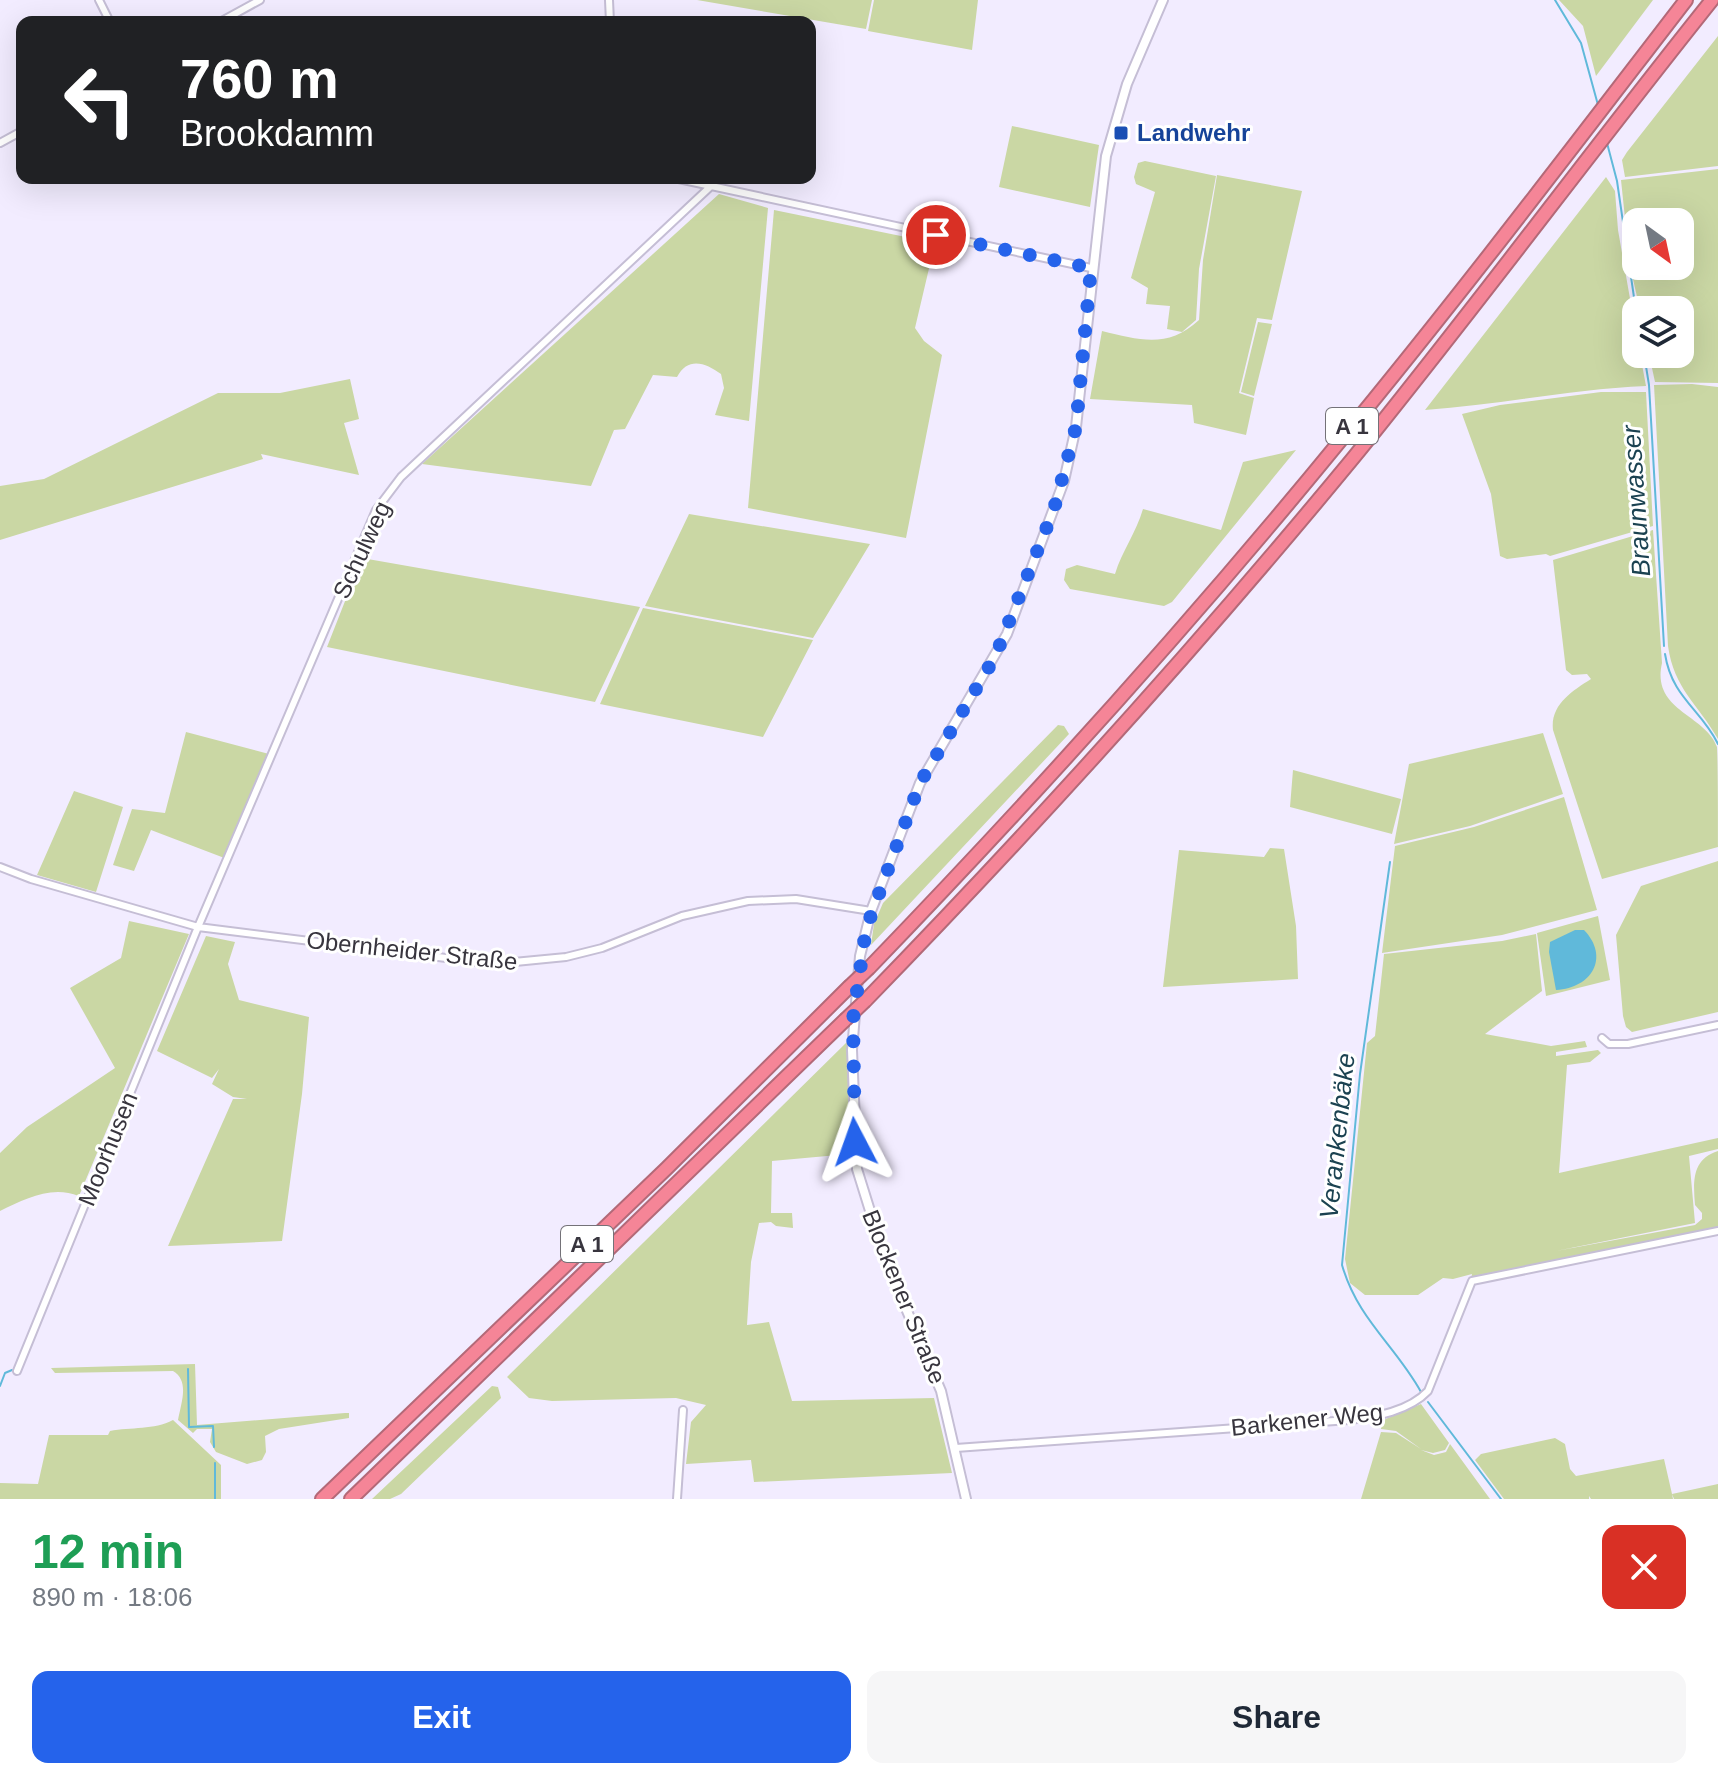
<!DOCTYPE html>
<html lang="en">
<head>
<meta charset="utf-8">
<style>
	body { margin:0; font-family:Helvetica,sans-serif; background:#f6f6f7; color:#1f2937; height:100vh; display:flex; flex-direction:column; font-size:30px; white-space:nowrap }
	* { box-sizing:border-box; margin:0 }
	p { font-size:26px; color:#747a83 }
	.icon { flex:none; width:44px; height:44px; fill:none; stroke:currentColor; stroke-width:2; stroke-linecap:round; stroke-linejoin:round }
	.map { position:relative; height:1499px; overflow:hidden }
	.side { display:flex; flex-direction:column; background:#fff; flex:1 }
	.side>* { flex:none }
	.banner { position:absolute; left:16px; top:16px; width:800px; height:168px; border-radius:16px; box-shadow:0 8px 32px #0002; background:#202124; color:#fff; overflow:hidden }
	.needle { width:52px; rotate:147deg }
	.buttons { position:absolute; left:1622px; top:208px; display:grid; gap:16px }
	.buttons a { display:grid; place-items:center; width:72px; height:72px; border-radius:16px; background:#fff; box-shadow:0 8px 32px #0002; font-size:40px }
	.pin { position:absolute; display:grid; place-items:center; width:68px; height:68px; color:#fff; margin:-34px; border:4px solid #fff; border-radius:50%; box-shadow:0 2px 8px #0007 }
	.me { position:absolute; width:88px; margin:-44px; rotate:356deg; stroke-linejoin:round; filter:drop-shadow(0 0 6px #0008) }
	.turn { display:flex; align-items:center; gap:28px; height:168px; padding:0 32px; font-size:36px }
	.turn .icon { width:104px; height:104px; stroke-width:2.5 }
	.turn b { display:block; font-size:56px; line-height:68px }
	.round { display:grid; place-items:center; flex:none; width:84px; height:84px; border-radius:16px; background:#f6f6f7 }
	.head { display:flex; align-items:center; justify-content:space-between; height:136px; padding:0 32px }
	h1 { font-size:48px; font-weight:700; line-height:60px; color:#1e9e55 }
	.cta { display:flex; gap:16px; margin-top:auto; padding:16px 32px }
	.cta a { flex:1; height:92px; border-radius:16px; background:#2563eb; color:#fff; font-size:32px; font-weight:700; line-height:92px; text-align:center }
	.cta a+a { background:#f6f6f7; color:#1f2937 }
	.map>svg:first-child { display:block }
</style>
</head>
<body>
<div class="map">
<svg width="1718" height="1499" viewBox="0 0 1718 1499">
	<rect width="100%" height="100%" fill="#f2ecff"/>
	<!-- green -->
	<path fill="#cad7a4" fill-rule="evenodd" d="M 697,0 L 872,0 L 866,29 Z
		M 874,0 L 978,0 L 972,50 L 868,31 Z
		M 1559,0 L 1653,0 L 1596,76 L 1583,26 Z
		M 1718,36 L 1718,166 L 1625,177 L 1622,160 L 1627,152 Z
		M 1012,126 L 1099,145 L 1090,207 L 999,187 Z
		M 1145,161 L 1216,176 L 1199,269 L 1196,320 L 1182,332 L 1167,329 L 1170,306 L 1146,304 L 1148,288 L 1131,278 L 1155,192 L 1136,184 L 1134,177 L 1138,163 Z
		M 1718,169 L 1718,383 L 1655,382 L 1649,354 L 1680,354 L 1680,310 L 1640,310 L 1630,266 L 1621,180 ZM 1680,222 L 1680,266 L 1636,266 L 1636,222 Z
		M 1217,175 L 1302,191 L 1272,320 L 1257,318 L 1239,393 L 1254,398 L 1246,435 L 1194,423 L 1192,405 L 1090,399 L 1102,331 C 1140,340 1168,349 1199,320 L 1203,260 Z
		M 1606,177 L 1615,191 L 1618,230 L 1636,333 L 1636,354 L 1640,354 L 1646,386 C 1572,389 1499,405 1425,410 Z
		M 719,194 L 768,208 L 749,421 L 715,415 L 724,388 L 721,374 C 706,363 688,356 677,377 L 653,375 L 625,429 L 614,430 L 591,486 L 422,464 Z
		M 774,210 L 935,243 L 915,328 L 924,341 L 942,355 L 906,538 L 748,508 Z
		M 1258,322 L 1272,324 L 1254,396 L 1241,392 Z
		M 350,379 L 359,419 L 344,423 L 359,475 L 261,454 L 263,459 L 0,540 L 0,486 L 44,479 L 218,393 L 280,393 Z
		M 1692,384 L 1718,387 L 1718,739 C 1698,704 1674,689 1668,646 L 1654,385 Z
		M 1601,392 L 1646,392 L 1653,526 L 1550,556 L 1546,554 L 1507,559 L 1500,556 L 1491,494 L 1462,414 L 1500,405 Z
		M 1296,450 L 1172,602 L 1164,606 L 1070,589 L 1064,580 L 1066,569 L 1077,565 L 1115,574 C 1122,551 1136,533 1143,509 L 1221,530 L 1243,462 Z
		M 689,514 L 870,544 L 813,638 L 645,606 Z
		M 1653,530 L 1662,663 C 1651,711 1705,714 1717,747 C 1718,761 1718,827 1718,847 L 1602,879 L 1553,730 C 1550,705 1572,691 1591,679 L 1587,674 L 1572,675 L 1566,670 L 1553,560 Z
		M 362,558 L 640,607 L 595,702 L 327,647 Z
		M 643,608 L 813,640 L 763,737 L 600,704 Z
		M 1058,725 L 1064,726 L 1069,734 L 871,945 L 874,924 L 883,903 Z
		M 186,732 L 269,754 L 227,859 L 151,830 L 134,871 L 113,865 L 132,809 L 165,813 Z
		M 1543,733 L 1563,794 L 1470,826 L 1394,844 L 1409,764 Z
		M 1293,770 L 1401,799 L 1392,834 L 1290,807 Z
		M 74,791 L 123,807 L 96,892 L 37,875 Z
		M 1564,797 L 1597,910 L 1502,935 L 1382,953 L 1395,846 L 1474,827 Z
		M 1270,848 L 1284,849 L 1296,926 L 1298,979 L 1163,987 L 1179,850 L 1264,857 Z
		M 1718,861 L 1718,1012 L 1632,1032 L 1626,1027 L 1623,1016 L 1616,935 L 1641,886 Z
		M 1598,916 L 1610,980 L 1546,996 L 1537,933 Z
		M 129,921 L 189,934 L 79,1196 C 51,1185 25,1199 0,1211 L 0,1153 L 27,1127 L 115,1068 L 70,988 L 121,958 Z
		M 1536,934 L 1542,991 L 1485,1034 L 1551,1046 L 1585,1041 L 1587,1047 L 1556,1052 L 1556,1056 L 1598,1050 L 1601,1053 L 1590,1062 L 1567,1065 L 1559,1173 L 1718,1138 L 1718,1149 L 1689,1156 L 1695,1223 L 1556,1251 L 1695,1225 L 1702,1219 L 1702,1213 L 1695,1205 C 1693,1181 1692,1159 1718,1151 L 1718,1229 L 1471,1279 L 1472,1274 L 1453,1279 L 1443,1278 L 1418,1295 L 1365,1295 L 1350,1283 L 1345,1259 L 1367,1043 L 1375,1036 L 1384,954 L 1502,941 Z
		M 206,936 L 235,942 L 228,964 L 239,1000 L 309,1017 L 302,1094 L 282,1241 L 168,1246 L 233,1099 L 247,1099 L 233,1097 L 212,1084 L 219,1069 L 212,1078 L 157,1051 Z
		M 848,1041 L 849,1154 L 772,1161 L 771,1213 L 792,1213 L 793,1228 L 776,1226 L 771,1222 L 759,1223 L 751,1262 L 747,1325 L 769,1322 L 792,1401 L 934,1398 L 952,1473 L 754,1482 L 751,1460 L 686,1464 L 691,1422 L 706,1405 L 676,1398 L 552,1401 L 529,1398 L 507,1377 Z
		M 195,1364 L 197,1425 L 345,1413 L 349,1413 L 349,1418 L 279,1429 L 265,1436 L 266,1452 L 262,1460 L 247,1464 L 216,1452 L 210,1442 L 212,1429 L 197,1429 L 193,1433 L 178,1420 C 181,1403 190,1381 173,1371 L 55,1373 L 51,1368 Z
		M 492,1386 L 498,1387 L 501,1398 L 401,1494 L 390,1499 L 372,1499 Z
		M 1421,1404 L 1449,1443 L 1445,1450 L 1433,1453 L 1421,1450 L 1434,1455 L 1446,1452 L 1450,1444 L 1490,1499 L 1361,1499 L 1381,1432 L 1396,1433 L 1421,1449 L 1396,1431 L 1381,1429 L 1381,1421 Z
		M 173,1420 L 221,1465 L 221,1499 L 0,1499 L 0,1483 L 38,1484 L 49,1435 L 108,1435 L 110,1431 C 131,1427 154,1430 173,1420 Z
		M 1555,1438 L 1565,1444 L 1570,1469 L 1576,1476 L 1664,1459 L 1672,1494 L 1718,1484 L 1718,1499 L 1674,1499 L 1672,1494 L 1673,1499 L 1591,1499 L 1589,1496 L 1589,1499 L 1504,1499 L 1475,1460 L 1481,1454 Z"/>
	<!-- water -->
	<path fill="#60b9da" d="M 1575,930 L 1584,930 C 1610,957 1592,988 1556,990 L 1549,952 L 1550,942 Z"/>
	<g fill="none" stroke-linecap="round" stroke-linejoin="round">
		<!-- stream -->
		<path stroke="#60b9da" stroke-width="2" d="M 1555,0 L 1581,43 L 1598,105
			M 1607,143 L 1617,181 L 1636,311
			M 1644,354 L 1649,385 L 1664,646
			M 1665,654 C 1672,698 1701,709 1718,744
			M 1390,862 L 1360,1074 L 1342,1265 C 1358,1320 1395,1345 1421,1392
			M 188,1369 L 189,1427 L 213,1426 L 214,1447
			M 0,1386 L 5,1373 L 12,1370
			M 1428,1402 L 1501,1499
			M 215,1499 L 215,1463"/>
		<!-- minor casing -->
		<g stroke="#c5bed5" stroke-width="10">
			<path id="minor" d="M 99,0 L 110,22
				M 609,0 L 610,22
				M 220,22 L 260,0
				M 0,143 L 22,131
				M 674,178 L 1091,268
				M 0,867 L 31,879 L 198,927 L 494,964 L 566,957 L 602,948 L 682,916 L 748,901 L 796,899 L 871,911
				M 1602,1038 L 1609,1044 L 1628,1044 L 1718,1025
				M 17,1371 L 198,927 L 376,510 L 401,477 L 711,186
				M 956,1448 L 1349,1420 C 1376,1417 1409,1411 1428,1391 L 1472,1281 L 1718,1231
				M 677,1499 L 683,1410"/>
		</g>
		<!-- tertiary casing -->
		<g stroke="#c5bed5" stroke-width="12">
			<path id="tertiary" d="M 966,1499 L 941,1391 L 885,1259 L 857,1169 L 852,1050 L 860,956 L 871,911 L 920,783 L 1007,634 L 1064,481 L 1076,427 L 1106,156 L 1127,84 L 1163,0"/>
		</g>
		<!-- motorway casing -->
		<g stroke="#b36978" stroke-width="16">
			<path id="motorway" d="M 869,968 C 1033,798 1191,623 1340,441 C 1459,297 1572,148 1686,0
				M 865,1001 C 1035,826 1199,645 1354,457 C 1476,307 1591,151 1712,0
				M 322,1499 L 667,1168 L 849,987
				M 351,1499 L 845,1020"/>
		</g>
		<!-- minor -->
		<use href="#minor" stroke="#fff" stroke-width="6"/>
		<!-- tertiary -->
		<use href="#tertiary" stroke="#fff" stroke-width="8"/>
		<!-- motorway -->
		<use href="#motorway" stroke="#f58597" stroke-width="12"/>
		<!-- motorway-bridge casing -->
		<g stroke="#b36978" stroke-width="16" stroke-linecap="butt">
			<path id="motorway-bridge" d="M 849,987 L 869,968
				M 845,1020 L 865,1001"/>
		</g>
		<!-- motorway-bridge -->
		<use href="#motorway-bridge" stroke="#f58597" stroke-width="12"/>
	</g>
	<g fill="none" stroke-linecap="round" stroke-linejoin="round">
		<!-- route -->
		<path stroke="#2563eb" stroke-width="14" stroke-dasharray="0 25.2" d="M 855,1142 L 853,1019 L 866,929 L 920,783 L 995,657 L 1054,509 L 1076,427 L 1091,268 L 936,235"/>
	</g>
	<!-- markers -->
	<rect fill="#1a4fb4" stroke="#fff" stroke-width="3" x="1113" y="125" width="16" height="16" rx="4"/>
	<g text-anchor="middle" stroke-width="6" stroke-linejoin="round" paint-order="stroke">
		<!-- shield labels -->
		<g fill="#fff" stroke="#747278" stroke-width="2">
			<rect x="1326" y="408" width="52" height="36" rx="6"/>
			<rect x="561" y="1226" width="52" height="36" rx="6"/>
		</g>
		<g font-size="22" font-weight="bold" fill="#38353e">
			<text x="1352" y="434">A 1</text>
			<text x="587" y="1252">A 1</text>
		</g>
		<!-- transit labels -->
		<g font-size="24" font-weight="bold" fill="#164399" stroke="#fff" text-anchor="start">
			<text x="1137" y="141">Landwehr</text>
		</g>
		<!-- street labels -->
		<g font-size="24" fill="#38353e" stroke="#fff">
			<text transform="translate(362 550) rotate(-65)" y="8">Schulweg</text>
			<text transform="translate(412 951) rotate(6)" y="8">Obernheider Straße</text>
			<text transform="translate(108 1149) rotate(-68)" y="8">Moorhusen</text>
			<text transform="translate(904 1297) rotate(68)" y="8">Blockener Straße</text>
			<text transform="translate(1307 1420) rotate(-6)" y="8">Barkener Weg</text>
		</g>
		<!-- water labels -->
		<g font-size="26" font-style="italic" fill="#1b4251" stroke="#fff">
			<text transform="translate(1636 501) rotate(-94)" y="9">Braunwasser</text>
			<text transform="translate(1337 1136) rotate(-84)" y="9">Verankenbäke</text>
		</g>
	</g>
</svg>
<div class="buttons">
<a><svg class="needle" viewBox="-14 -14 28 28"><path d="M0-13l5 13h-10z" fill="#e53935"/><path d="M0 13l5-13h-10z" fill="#747a83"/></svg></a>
<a><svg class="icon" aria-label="layers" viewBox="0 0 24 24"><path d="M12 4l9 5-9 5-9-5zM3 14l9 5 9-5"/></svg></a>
</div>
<div class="pin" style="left:936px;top:235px;background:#d93025"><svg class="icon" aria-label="arrive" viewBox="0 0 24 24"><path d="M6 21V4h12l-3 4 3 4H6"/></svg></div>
<svg class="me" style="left:855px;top:1142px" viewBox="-20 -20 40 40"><path d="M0-17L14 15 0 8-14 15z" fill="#2563eb" stroke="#fff" stroke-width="4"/></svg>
<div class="banner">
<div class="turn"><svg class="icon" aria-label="left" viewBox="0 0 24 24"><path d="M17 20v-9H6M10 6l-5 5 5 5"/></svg><div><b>760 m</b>Brookdamm</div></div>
</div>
</div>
<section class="side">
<div class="head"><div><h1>12 min</h1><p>890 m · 18:06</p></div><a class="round" style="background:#d93025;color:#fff"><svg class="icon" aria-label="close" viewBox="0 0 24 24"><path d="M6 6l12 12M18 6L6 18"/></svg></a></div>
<div class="cta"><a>Exit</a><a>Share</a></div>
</section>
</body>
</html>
